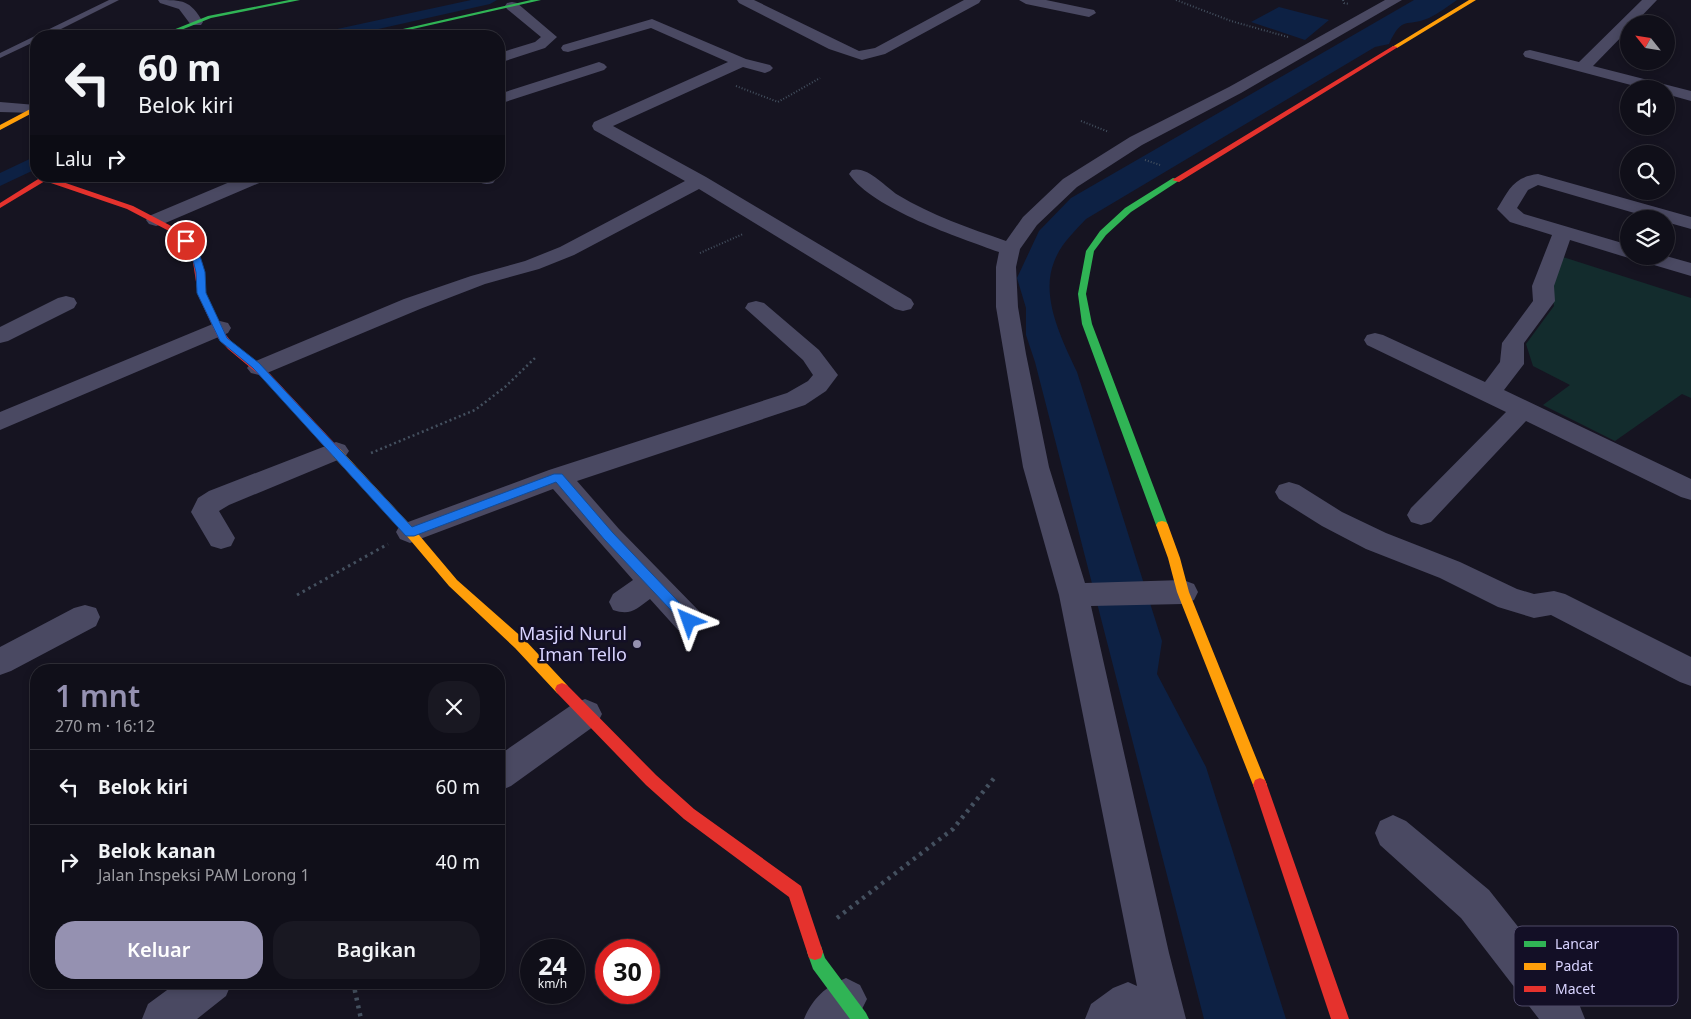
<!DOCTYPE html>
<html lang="id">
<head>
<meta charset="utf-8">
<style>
	body { margin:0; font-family:"Noto Sans",sans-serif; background:#191822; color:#f1f3f6; height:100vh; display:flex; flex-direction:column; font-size:19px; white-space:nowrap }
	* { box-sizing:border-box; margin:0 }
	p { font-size:16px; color:#9c9ca2 }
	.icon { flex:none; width:28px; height:28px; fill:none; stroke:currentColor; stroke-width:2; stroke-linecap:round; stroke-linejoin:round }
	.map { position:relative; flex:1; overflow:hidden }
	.drawer { position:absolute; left:30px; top:664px; width:475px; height:325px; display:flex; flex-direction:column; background:#100f19; border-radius:20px; box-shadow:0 2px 8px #0003,0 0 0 1px #302f38 }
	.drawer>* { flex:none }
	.top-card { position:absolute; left:30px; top:30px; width:475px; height:152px; border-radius:20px; box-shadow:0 2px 8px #0003,0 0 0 1px #302f38; background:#100f19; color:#f1f3f6; overflow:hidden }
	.needle { width:32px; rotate:300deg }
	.buttons { position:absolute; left:1620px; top:15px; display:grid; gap:10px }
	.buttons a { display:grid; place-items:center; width:55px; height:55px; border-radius:50%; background:#100f19; box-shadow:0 2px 8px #0003,0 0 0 1px #302f38; font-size:25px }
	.speed { position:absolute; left:520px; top:939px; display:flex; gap:10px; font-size:25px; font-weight:700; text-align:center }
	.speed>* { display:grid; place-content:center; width:65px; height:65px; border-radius:50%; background:#100f19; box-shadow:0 2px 8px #0003,0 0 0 1px #302f38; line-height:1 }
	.speed small { font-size:12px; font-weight:400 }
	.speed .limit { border:8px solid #d22; background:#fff; color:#111 }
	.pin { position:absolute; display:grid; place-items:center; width:42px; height:42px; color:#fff; margin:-21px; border:2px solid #fff; border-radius:50%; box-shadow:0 1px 5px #0007 }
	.me { position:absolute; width:55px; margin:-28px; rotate:317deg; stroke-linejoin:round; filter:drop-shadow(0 0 4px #0008) }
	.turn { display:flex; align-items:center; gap:18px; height:105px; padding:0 25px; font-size:22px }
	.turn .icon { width:65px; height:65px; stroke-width:2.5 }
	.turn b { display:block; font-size:35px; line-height:42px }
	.then { display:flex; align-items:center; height:48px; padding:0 25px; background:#0003; gap:10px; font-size:19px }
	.round { display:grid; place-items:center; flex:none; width:52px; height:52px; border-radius:20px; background:#191822 }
	.headline { display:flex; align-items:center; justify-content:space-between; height:85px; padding:0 25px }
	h1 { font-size:30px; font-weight:600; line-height:38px; color:#9591b1 }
	.cta { display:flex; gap:10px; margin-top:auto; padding:10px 25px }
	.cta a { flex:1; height:58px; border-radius:20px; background:#9591b1; color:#fff; font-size:20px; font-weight:600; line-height:58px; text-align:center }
	.cta a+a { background:#191822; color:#f1f3f6 }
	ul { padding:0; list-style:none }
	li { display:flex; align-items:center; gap:15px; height:75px; padding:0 25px; border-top:1px solid #302f38 }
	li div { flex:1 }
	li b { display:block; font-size:19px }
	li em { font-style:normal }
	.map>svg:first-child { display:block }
</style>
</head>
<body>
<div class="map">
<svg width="1691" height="1019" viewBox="0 0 1691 1019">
	<rect width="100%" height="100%" fill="#161421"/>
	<!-- green -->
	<path fill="#132c2d" d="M 1563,257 L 1691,298 L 1691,398 L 1682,394 L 1615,441 L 1543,405 L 1570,385 L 1533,366 L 1526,344 L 1554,306 L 1551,289 Z"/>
	<!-- water -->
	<path fill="#0d2144" d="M 1414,0 L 1457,0 C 1448,6 1439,13 1429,18 C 1406,28 1403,14 1389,44 L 1375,47 L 1086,219 C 1074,232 1060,245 1054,262 C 1040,297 1062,340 1077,372 L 1162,641 L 1157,674 L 1206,767 L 1286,1019 L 1204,1019 L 1035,362 L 1026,335 L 1026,308 L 1017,278 L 1039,231 L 1071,198 Z
		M 1279,7 L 1329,20 L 1305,40 L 1251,22 Z"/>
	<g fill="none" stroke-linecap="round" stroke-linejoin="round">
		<!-- canal -->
		<path fill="#0d2144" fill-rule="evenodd" d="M 471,0 L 497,0 L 490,4 L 347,36 L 320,36 L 323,33 L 328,31 Z
			M 36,156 L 36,169 L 0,186 L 0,173 Z"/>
		<!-- path-far3 -->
		<path stroke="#44505f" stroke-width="2" stroke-dasharray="1 2" stroke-linecap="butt" d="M 1176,0 L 1231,21 L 1288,37
			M 1343,0 L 1344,3 L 1349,4
			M 736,86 L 778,102 L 820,78
			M 1081,121 L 1109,132
			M 1145,160 L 1160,165
			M 700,253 L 743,234"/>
		<!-- path-far2 -->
		<path stroke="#44505f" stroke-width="2.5" stroke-dasharray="2 3" stroke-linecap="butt" d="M 371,453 L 475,410 L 505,387 L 535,358"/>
		<!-- path-far1 -->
		<path stroke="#44505f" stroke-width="3" stroke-dasharray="2.5 4" stroke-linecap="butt" d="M 297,595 L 388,544"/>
		<!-- path -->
		<path stroke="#44505f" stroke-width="4.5" stroke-dasharray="3 5" stroke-linecap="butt" d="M 837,918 L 953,829 L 995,777
			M 353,982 L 361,1019"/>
		<!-- lane -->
		<path fill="#4a4962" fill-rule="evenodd" d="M 109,0 L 119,0 L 47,36 L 36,36 L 36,41 L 0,58 L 0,53 Z"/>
		<!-- street -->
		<path fill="#4a4962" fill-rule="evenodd" d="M 158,0 C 183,0 190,0 203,22 L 201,25 L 191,25 L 179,9 L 160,3 Z
			M 737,0 L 754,0 L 859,51 L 875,48 L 964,0 L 981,0 L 979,3 L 885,54 L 862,60 L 829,49 L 739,3 Z
			M 1019,0 L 1046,0 L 1094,10 L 1096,13 L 1089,17 L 1026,4 Z
			M 1385,0 L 1402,0 L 1241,93 L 1142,145 L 1077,187 L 1037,225 L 1020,249 L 1016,267 L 1018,307 L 1026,354 L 1049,467 L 1085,583 L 1183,580 L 1194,584 L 1198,592 L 1194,600 L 1183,604 L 1091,606 L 1169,953 L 1186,1019 L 1085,1019 L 1091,1004 L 1113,988 L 1128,982 L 1137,986 L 1059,595 L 1023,467 L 996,307 L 996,267 L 999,252 C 960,238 873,209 849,174 L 852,170 C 868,166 884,186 898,195 C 931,215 969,228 1006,241 L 1023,217 L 1063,179 L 1130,137 L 1229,87 Z
			M 1642,0 L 1657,0 L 1634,24 L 1629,24 L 1629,29 L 1593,66 L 1691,91 L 1691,101 L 1666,94 L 1666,89 L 1646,89 L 1525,57 L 1523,54 L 1525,51 L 1530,50 L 1579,62 Z
			M 512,2 L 517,3 L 557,37 L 545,48 L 499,63 L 499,53 L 535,42 L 541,37 L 507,9 L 505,6 L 507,3 Z
			M 652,19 L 746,59 L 770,65 L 773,68 L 770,71 L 765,73 L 743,67 L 613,126 L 706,177 L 911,299 L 914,304 L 911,309 L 903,311 L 895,309 L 699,189 L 574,255 L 539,269 L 485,284 L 420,309 L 267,373 L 259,375 L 251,373 L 247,368 L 251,363 L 404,299 L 471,276 L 525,261 L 560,247 L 685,181 L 594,130 L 592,126 L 594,122 L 728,62 L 651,28 L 568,52 L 563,51 L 561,48 L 563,45 Z
			M 599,62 L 604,64 L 607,67 L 604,70 L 499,104 L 499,94 Z
			M 0,102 L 36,105 L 36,113 L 0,112 Z
			M 1538,174 L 1691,217 L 1691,229 L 1666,222 L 1666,219 L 1655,219 L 1538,185 L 1528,190 L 1517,208 L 1524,214 L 1629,245 L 1629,256 L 1666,256 L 1691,263 L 1691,276 L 1637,260 L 1634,257 L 1629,258 L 1622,256 L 1570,240 L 1554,286 L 1555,301 L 1524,343 L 1524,364 L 1504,390 L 1691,479 L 1691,500 L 1681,497 L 1526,421 L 1431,522 L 1421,525 L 1411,522 L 1407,515 L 1411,508 L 1506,412 L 1367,345 L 1364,340 L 1367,335 L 1375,333 L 1383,335 L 1485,382 L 1500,362 L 1502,343 L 1533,301 L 1532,286 L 1552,235 L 1510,222 L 1497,209 C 1509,190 1513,177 1538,174 Z
			M 244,176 L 269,176 L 266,180 L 163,224 L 156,226 L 149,224 L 146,220 L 149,216 Z
			M 474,176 L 494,176 L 496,179 L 493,183 C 485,185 479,184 474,176 Z
			M 66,296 L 74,298 L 77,303 L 74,308 L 8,341 L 0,343 L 0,327 L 58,298 Z
			M 756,301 L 764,303 L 819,350 L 838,375 L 826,391 L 805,405 L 577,481 L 619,529 L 700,612 L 704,621 L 700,630 L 689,633 L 678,630 L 650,599 C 636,609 631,616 613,610 L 609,602 L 613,594 L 633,580 L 553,489 L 420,539 L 410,543 L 400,539 L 396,532 L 400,525 L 549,470 L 787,393 L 808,381 L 813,375 L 803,360 L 745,308 L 748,303 Z
			M 220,321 L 228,323 L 231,328 L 228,333 L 0,430 L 0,412 Z
			M 336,442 L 345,445 L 349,451 L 345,457 L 229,505 L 219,511 L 235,538 L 231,546 L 221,549 L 211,546 L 191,512 L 198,498 L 209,491 Z
			M 1289,482 L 1299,485 L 1342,512 L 1386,533 L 1460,562 L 1517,589 L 1534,594 L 1554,591 L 1565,594 L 1691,657 L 1691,686 L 1680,682 L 1551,615 L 1534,618 L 1498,607 L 1440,578 L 1366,549 L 1322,526 L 1279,499 L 1275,492 L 1279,485 Z
			M 85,605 L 96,608 L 100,617 L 96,626 L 11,671 L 0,675 L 0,647 L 74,608 Z
			M 585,699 L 597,704 L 602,714 L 597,724 L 511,786 L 499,791 L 499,755 L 573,704 Z
			M 1393,815 L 1406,821 L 1489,890 L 1579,1004 L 1585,1019 L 1539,1019 L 1461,918 L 1380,845 L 1375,833 L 1380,821 Z
			M 846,978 L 860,985 L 867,999 L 860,1013 L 855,1019 L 804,1019 C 813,998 825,987 846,978 Z
			M 178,982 L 232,982 L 226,996 L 197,1019 L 142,1019 L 148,1004 Z"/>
		<!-- fast -->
		<path fill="#30b455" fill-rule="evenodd" d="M 289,0 L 300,0 L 211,18 L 166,36 L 158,36 L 208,16 Z
			M 531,0 L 541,0 L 382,36 L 372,36 Z
			M 1173,178 L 1180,180 L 1131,212 L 1106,235 L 1094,251 L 1086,294 L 1092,324 L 1168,525 L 1166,528 L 1158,528 L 1156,525 L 1082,324 L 1078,294 L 1086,251 L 1100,231 L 1125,208 Z
			M 815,944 L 821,946 L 825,958 L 866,1013 L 869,1019 L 850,1019 L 813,969 L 807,952 L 809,946 Z"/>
		<!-- slow -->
		<path fill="#ff9f0a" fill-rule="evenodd" d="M 1469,0 L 1476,0 L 1397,48 L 1392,47 Z
			M 36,106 L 36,111 L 0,130 L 0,125 Z
			M 336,448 L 340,449 L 414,529 L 457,580 L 525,640 L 567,685 L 569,689 L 567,693 L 562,695 L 557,693 L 515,648 L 449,586 L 406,535 L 332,455 L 331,452 Z
			M 1162,521 L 1166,522 L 1168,525 L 1180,558 L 1189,592 L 1267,785 L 1265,790 L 1260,792 L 1255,790 L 1253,785 L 1177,592 L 1168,558 L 1156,525 L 1158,522 Z"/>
		<!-- jam -->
		<path fill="#e5322d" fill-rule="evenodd" d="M 1393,46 L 1398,47 L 1179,182 L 1172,180 Z
			M 43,176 L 53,176 L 51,178 L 133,206 L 175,228 L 190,241 L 202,262 L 206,295 L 226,335 L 234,345 L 270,374 L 340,449 L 341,452 L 340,455 L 332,455 L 263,378 L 228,349 L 218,338 L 198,295 L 193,262 L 184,244 L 169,231 L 127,209 L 45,181 L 0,208 L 0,203 Z
			M 562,683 L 567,685 L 656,775 L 694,809 L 801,886 L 823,952 L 821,958 L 815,960 L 809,958 L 789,897 L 684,819 L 646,785 L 557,693 L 555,689 L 557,685 Z
			M 1260,778 L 1265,780 L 1267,785 L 1349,1019 L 1331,1019 L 1253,785 L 1255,780 Z"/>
	</g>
	<!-- route -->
	<path fill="#1a73e8" stroke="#114b97" d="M 183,239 L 188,239 L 200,256 L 205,272 L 206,293 L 227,338 L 259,363 L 412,527 L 554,474 L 562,474 L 613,533 L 693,617 L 695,621 L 693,624 L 689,626 L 684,624 L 604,539 L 556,482 L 414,536 L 406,536 L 253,368 L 220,341 L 197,293 L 196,272 L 192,256 L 181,241 Z"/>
	<!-- markers -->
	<circle fill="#9591b1" stroke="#130f26" stroke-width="2" cx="637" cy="644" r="5"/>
	<g text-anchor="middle" stroke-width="5" stroke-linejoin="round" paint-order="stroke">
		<!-- poi labels -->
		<g font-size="18" fill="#d9d4ff" stroke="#130f26" text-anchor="end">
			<text x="627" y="640">Masjid Nurul<tspan x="627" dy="21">Iman Tello</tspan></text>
		</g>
	</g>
	<!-- legend -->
	<rect x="1514" y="926" width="164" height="80" rx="8" fill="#130f26" stroke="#4e4a67" stroke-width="1"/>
	<rect x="1524" y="941" width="22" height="6" fill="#30b455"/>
	<rect x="1524" y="963" width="22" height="7" fill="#ff9f0a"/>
	<rect x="1524" y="986" width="22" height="6" fill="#e5322d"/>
	<g font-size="14" fill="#d9d4ff">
		<text x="1555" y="949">Lancar</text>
		<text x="1555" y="971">Padat</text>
		<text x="1555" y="994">Macet</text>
	</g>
</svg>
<div class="buttons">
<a><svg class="needle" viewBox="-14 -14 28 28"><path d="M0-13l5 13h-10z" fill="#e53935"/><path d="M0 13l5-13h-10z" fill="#9c9ca2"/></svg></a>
<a><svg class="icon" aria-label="sound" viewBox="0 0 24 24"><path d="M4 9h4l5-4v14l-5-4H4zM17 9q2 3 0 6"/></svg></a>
<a><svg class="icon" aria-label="search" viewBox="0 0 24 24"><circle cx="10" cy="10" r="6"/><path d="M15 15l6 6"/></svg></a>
<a><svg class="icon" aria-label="layers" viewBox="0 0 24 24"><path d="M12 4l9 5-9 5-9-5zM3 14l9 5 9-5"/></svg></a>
</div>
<div class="speed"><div>24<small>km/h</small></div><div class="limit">30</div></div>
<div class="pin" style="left:186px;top:241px;background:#d93025"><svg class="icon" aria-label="arrive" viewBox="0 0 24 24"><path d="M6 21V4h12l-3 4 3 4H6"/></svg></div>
<svg class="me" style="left:689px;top:621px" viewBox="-20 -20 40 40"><path d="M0-17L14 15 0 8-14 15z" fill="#1a73e8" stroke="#fff" stroke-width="4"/></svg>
<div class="top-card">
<div class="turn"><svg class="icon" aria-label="left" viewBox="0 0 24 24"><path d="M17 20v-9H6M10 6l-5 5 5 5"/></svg><div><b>60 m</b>Belok kiri</div></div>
<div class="then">Lalu<svg class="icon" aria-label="right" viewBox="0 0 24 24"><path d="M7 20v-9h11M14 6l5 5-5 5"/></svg></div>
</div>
<section class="drawer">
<div class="headline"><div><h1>1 mnt</h1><p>270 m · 16:12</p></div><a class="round"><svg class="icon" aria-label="close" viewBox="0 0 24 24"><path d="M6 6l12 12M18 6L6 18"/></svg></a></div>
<ul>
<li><svg class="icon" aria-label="left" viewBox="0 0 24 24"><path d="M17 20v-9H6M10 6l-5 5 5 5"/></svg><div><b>Belok kiri</b></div><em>60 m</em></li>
<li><svg class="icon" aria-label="right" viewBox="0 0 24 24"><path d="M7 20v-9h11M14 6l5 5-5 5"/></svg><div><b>Belok kanan</b><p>Jalan Inspeksi PAM Lorong 1</p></div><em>40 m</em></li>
</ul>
<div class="cta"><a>Keluar</a><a>Bagikan</a></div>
</section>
</div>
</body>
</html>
